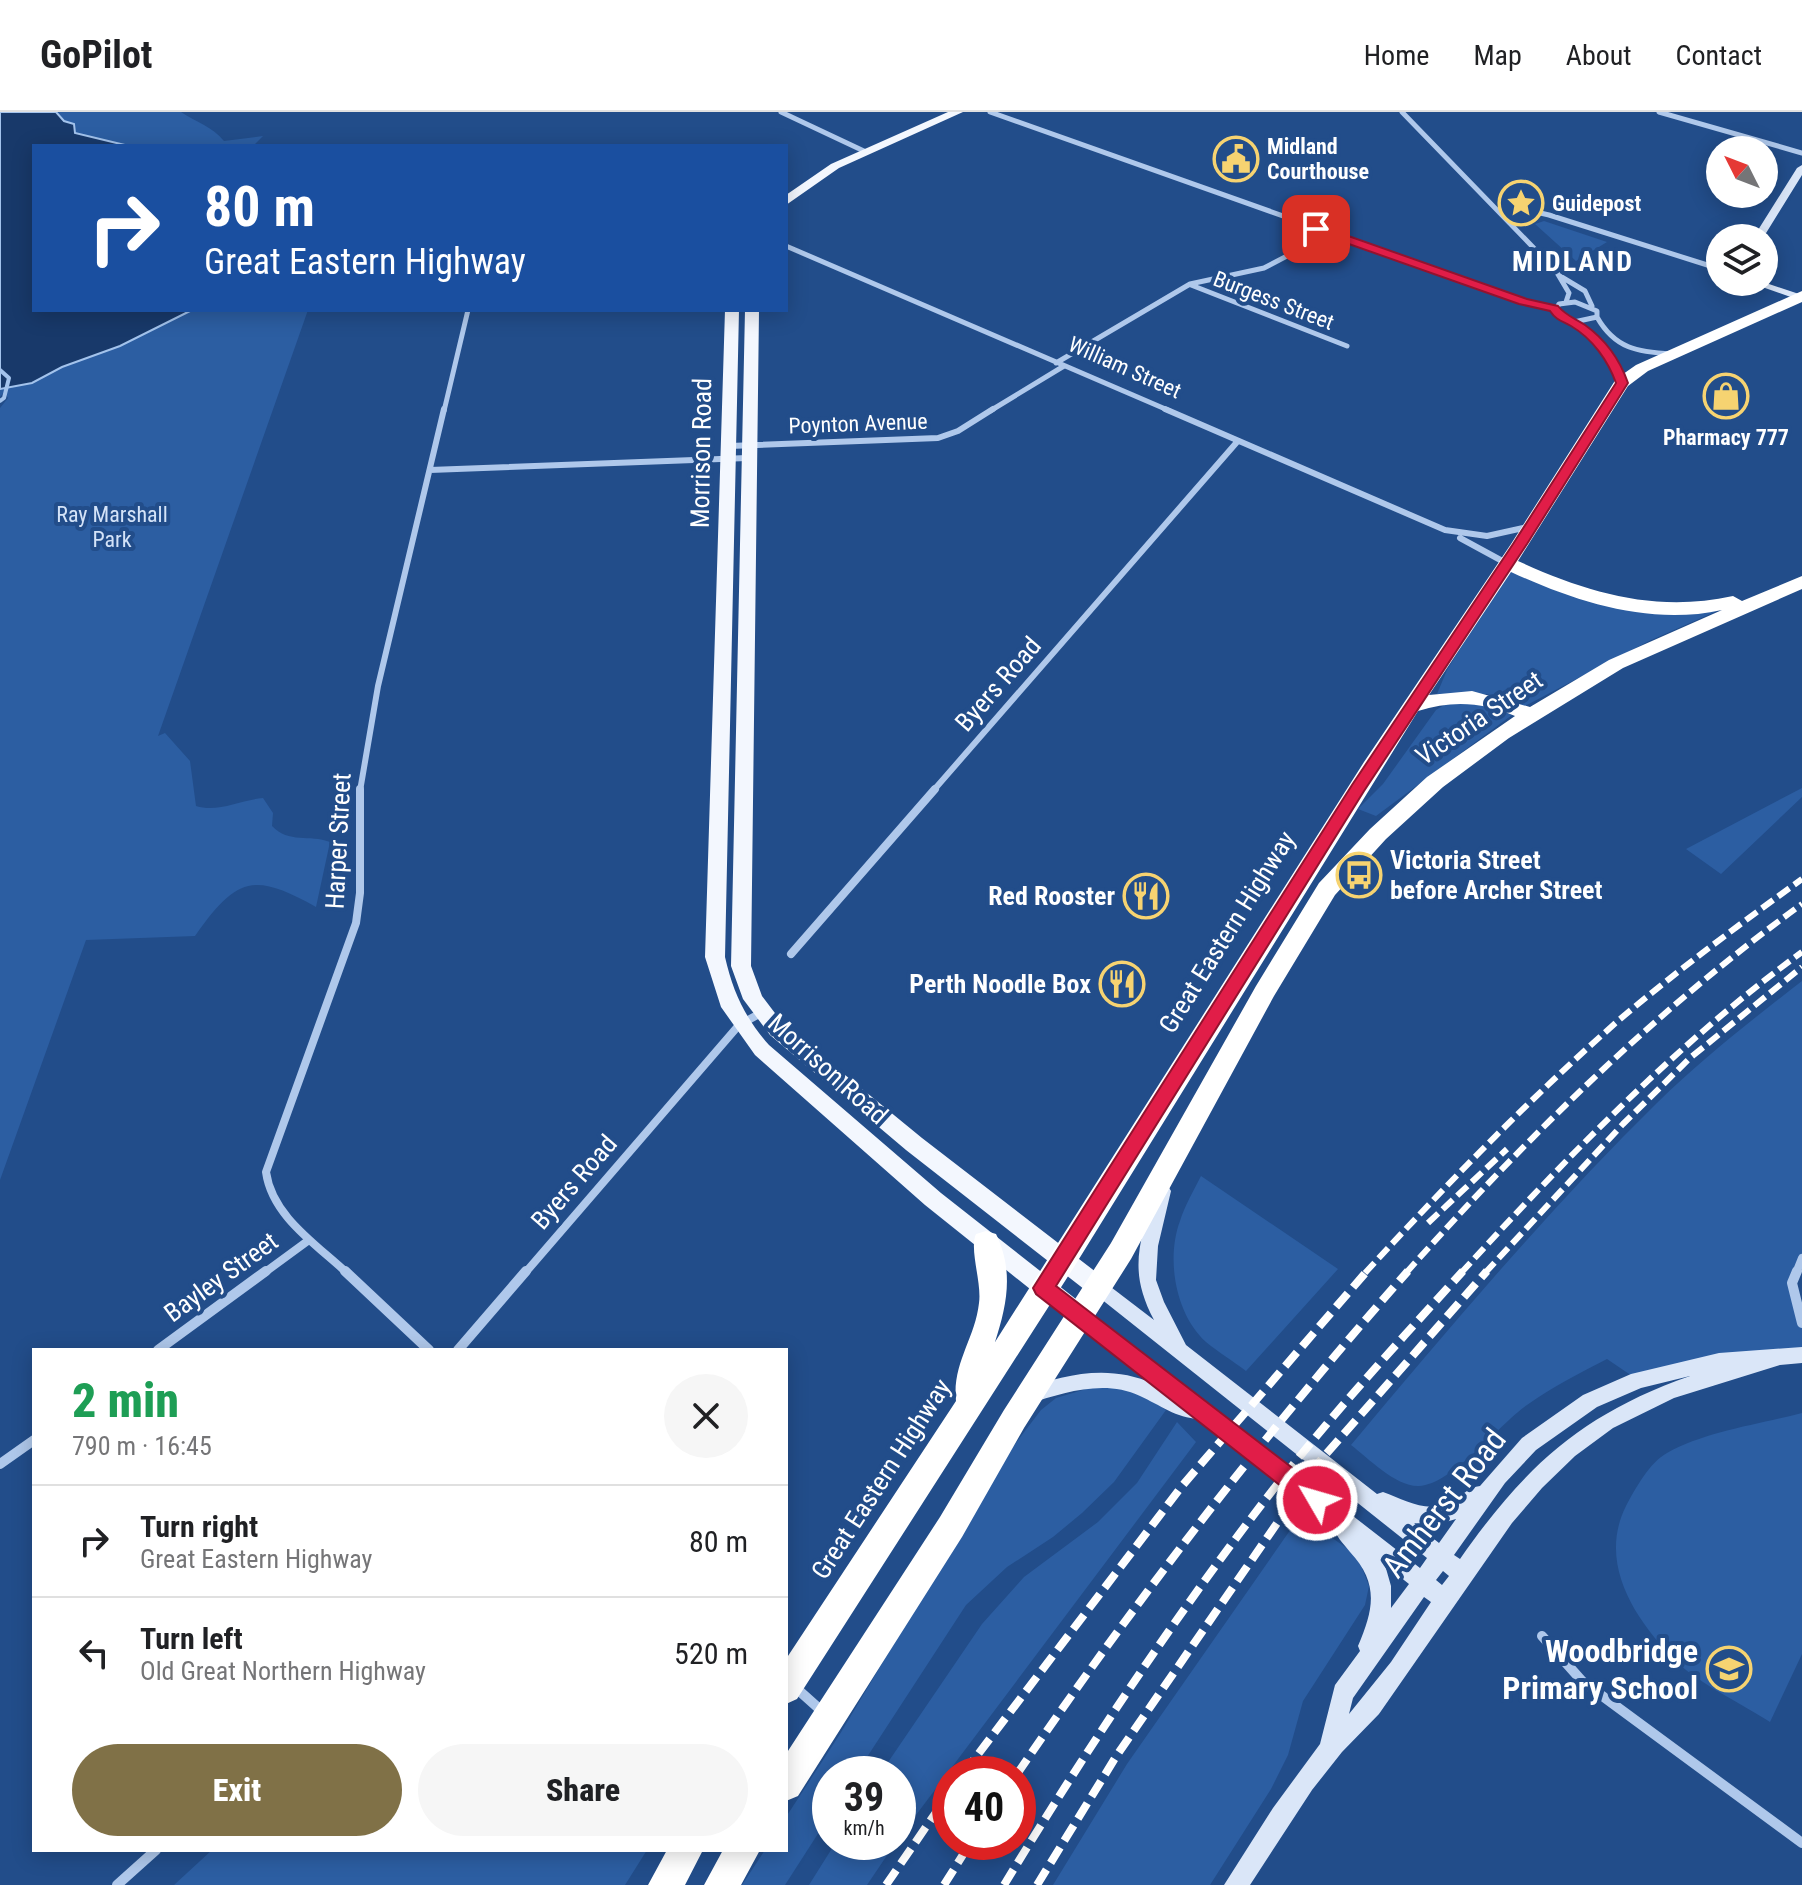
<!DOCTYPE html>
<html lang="en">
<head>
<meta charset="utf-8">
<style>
	body { margin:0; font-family:"Roboto Condensed",sans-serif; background:#f6f6f6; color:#202124; height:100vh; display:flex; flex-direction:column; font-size:30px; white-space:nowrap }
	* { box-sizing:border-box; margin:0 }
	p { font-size:26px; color:#757577 }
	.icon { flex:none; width:44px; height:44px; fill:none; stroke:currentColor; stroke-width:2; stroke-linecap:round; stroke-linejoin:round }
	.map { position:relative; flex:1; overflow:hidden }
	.panel { position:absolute; left:32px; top:1236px; width:756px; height:504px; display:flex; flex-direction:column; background:#fff; border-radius:0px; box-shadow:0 4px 20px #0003 }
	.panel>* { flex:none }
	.hud { position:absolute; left:32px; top:32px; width:756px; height:168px; border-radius:0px; box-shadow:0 4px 20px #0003; background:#1a4fa0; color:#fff; overflow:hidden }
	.needle { width:52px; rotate:312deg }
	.buttons { position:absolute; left:1706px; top:24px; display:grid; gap:16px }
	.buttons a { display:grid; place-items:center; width:72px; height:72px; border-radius:50%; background:#fff; box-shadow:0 4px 20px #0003; font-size:40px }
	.speed { position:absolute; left:812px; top:1644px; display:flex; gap:16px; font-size:40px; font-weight:700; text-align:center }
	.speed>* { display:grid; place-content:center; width:104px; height:104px; border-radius:50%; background:#fff; box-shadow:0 4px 20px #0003; line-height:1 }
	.speed small { font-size:20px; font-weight:400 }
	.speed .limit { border:12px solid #d22; background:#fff; color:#111 }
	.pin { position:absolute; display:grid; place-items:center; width:68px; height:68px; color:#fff; margin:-34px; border-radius:16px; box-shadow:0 4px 12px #0006 }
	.me { position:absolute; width:88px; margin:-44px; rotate:308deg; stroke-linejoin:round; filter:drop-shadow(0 0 6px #0008) }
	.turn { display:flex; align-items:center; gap:28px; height:168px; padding:0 40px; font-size:36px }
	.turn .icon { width:104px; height:104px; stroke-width:2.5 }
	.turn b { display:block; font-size:56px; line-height:68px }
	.round { display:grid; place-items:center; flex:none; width:84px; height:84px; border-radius:42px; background:#f6f6f6 }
	.overview { display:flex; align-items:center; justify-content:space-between; height:136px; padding:0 40px }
	h1 { font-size:48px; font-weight:800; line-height:60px; color:#1e9e55 }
	.button { display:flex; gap:16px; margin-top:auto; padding:16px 40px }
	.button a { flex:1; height:92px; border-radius:48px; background:#807147; color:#fff; font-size:32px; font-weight:800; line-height:92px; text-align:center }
	.button a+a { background:#f6f6f6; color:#202124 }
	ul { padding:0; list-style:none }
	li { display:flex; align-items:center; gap:24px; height:112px; padding:0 40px; border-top:2px solid #e0e0e0 }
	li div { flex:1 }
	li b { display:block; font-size:30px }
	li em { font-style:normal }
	header { display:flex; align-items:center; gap:48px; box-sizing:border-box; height:112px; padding:0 40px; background:#fff; border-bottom:2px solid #e0e0e0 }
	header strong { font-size:38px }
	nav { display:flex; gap:44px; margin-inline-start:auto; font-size:28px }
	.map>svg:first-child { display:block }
</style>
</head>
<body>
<header>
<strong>GoPilot</strong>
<nav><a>Home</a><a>Map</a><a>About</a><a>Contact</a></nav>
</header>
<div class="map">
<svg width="1802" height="1773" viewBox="0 0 1802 1773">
	<rect width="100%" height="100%" fill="#224d8a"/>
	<!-- green -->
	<path fill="#2c5ea2" d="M 0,0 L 181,0 C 197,11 212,14 224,29 L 263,24 L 253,34 L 34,34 L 34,198 L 308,198 L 158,624 L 165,621 L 190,649 L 196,694 C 218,701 240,688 263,686 L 273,701 L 272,714 C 289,732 309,722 330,730 L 316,795 C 253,760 237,765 195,824 L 86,828 L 0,1068 L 0,296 L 8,286 L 4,280 L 0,285 Z
		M 1544,109 L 1607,130 L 1576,149 L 1535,112 Z
		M 1510,455 L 1566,480 L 1717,499 L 1649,529 L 1521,596 L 1487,582 L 1437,582 L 1447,558 Z
		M 1479,589 L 1512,603 L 1376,704 L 1358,697 L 1383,672 L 1436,598 L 1449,590 Z
		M 1802,676 L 1802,685 L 1721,762 L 1686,737 Z
		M 1802,869 L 1802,1146 L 1792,1172 L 1802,1211 L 1802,1243 L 1638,1268 L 1607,1247 C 1580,1261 1552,1275 1527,1293 C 1498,1313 1453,1372 1419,1374 C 1396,1375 1368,1346 1351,1333 C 1449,1216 1549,1097 1658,990 C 1703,946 1753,907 1802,869 Z
		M 1201,1064 L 1338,1157 L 1246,1259 C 1233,1249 1218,1240 1206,1230 C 1175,1202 1166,1146 1180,1109 C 1185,1093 1194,1078 1201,1064 Z
		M 1103,1272 L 1132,1276 L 1166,1298 L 1114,1370 L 1082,1401 L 1053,1425 L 1007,1455 L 966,1493 L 856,1662 L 830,1662 L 830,1703 L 785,1773 L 742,1773 L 765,1738 L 786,1738 L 786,1705 L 840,1622 L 1006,1344 L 1041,1298 L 1056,1286 Z
		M 1802,1301 L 1802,1542 L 1770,1610 C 1744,1593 1698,1571 1677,1550 C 1636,1509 1597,1452 1626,1394 C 1635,1377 1650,1350 1667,1341 C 1704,1320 1760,1312 1802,1301 Z
		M 1177,1310 L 1196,1330 L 898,1727 L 898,1662 L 880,1662 L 982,1512 L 1024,1465 L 1098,1410 L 1137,1371 Z
		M 1300,1404 L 1357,1443 L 1369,1474 L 1365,1493 L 1303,1589 L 1288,1643 L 1271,1677 L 1210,1773 L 1053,1773 L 1127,1652 Z
		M 836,1730 L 896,1730 L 867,1773 L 809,1773 Z
		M 212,1738 L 647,1738 L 625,1773 L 174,1773 Z"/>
	<!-- water -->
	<path fill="#18396a" stroke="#a3c3ec" stroke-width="2" d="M 0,0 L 56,0 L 64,9 L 74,12 L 75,21 L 129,34 L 34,34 L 34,198 L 192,198 L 120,234 L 62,255 L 32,271 L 0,277 Z"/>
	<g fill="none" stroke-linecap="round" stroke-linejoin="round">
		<!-- stream -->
		<path stroke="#a3c3ec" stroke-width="4" d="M 0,258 L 9,266 L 4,286 L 0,289"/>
		<!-- street-far3 -->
		<path stroke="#afc8eb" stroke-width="5" d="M 781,0 L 866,40
			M 990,0 L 1523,189 L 1554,197
			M 1402,0 L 1556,159 L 1569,181 L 1566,190
			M 1659,0 L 1802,41
			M 1503,102 L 1536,100 L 1549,103 L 1720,157
			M 786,134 L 1170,299
			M 1560,164 L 1585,179 L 1592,194
			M 1191,173 L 1347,234
			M 1575,190 L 1597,199 L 1597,205 L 1574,210 L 1555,199 L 1559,192 Z
			M 1597,205 C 1615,237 1638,240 1672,242
			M 1574,211 L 1604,236 L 1622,271
			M 1056,251 L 1190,172 L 1264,156 L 1329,122
			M 444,299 L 468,198
			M 990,299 L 1064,254"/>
		<!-- street-far2 -->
		<path stroke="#afc8eb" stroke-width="6" d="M 1165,297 L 1445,418 L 1487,424 L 1528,415
			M 729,334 L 938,326 L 958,319 L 993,297
			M 430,358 L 747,346
			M 1460,426 L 1506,451
			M 360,679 L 378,574 L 444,297
			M 933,679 L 1237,330"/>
		<!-- street-far1 -->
		<path stroke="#afc8eb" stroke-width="8" d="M 791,842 L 935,677
			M 264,1161 L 309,1128
			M 347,1161 C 316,1132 272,1104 266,1060 L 356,811 L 360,781 L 360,677
			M 525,1161 L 739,913 L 761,901
			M 1796,1161 L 1802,1146"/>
		<!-- street -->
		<path stroke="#afc8eb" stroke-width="10" d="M 345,1159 L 429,1238
			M 1797,1159 L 1792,1171 L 1802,1211
			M 158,1238 L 266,1159
			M 458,1238 L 526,1159
			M 0,1352 L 34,1328
			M 1542,1524 L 1582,1569 L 1802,1731
			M 786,1567 L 824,1601
			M 117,1773 L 156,1738"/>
		<!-- secondary -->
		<path fill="#dae6f8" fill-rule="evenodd" d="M 1802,53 L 1802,63 L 1763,126 L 1753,126 L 1797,56 Z
			M 1748,170 L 1763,170 L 1802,183 L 1802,189 Z
			M 1162,1072 L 1168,1074 L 1171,1079 L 1158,1134 L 1156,1168 L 1164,1190 L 1186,1233 L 1377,1382 L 1383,1380 C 1406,1388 1428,1403 1452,1389 C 1462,1384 1469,1375 1480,1374 L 1522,1326 L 1583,1283 L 1631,1262 L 1719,1241 L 1802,1235 L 1802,1251 L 1780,1253 L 1674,1286 L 1613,1316 L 1575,1344 L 1542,1376 L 1512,1411 L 1379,1602 L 1342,1640 L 1312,1678 L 1250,1773 L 1224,1773 L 1273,1696 L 1320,1632 L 1335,1573 L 1360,1539 L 1358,1534 C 1374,1497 1379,1471 1350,1440 C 1343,1431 1335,1424 1334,1414 L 1199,1307 C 1176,1306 1160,1293 1140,1284 C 1104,1267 1063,1281 1028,1292 L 1021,1290 L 1018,1284 L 1021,1278 C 1066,1262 1109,1252 1154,1272 L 1071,1208 L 1069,1202 L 1071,1196 L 1078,1194 L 1085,1196 L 1420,1456 L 1427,1446 L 1091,1179 L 1088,1174 L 1091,1169 L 1097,1166 L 1103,1169 L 1154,1208 C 1127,1157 1141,1131 1153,1079 L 1156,1074 ZM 1690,1264 C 1582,1302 1525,1354 1460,1447 L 1454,1443 L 1505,1371 L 1536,1338 L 1597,1295 L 1641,1276 ZM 1456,1407 L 1439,1431 L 1414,1411 L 1432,1414 ZM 1385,1453 L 1409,1472 L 1391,1496 L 1391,1474 ZM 1443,1459 L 1449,1464 L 1442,1473 L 1436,1468 ZM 1424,1485 L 1431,1490 L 1391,1550 L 1349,1602 L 1353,1586 Z"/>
		<!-- primary -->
		<path fill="#f3f7fe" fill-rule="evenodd" d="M 948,0 L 963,0 L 839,56 L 786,93 L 786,83 L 831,52 Z
			M 725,198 L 739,198 L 725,845 C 733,880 745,906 769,933 L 941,1081 L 1086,1195 L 1090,1202 L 1086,1209 L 1078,1212 L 1070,1209 L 925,1093 L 755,943 L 721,895 L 705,845 Z
			M 745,198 L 759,198 L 751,854 L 762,884 L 784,913 L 922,1026 L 1105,1167 L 1108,1174 L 1105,1181 L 1097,1184 L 1089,1181 L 906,1038 L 770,923 L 743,887 L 731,854 Z"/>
		<!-- highway -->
		<path fill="#fff" fill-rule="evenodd" d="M 1802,179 L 1802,190 L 1648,259 L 1628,274 L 1518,449 C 1588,481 1656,501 1733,484 L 1742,489 L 1802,464 L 1802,477 L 1623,556 L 1509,626 L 1443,675 L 1386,727 L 1335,783 L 1274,884 L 1131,1147 L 1024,1316 L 962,1425 L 798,1684 L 786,1689 L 786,1642 L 940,1405 L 1004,1298 L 1111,1131 L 1256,874 L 1319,771 L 1370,717 L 1427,665 L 1515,604 C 1483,590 1452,588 1418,599 L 1074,1155 L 797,1587 L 786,1592 L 786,1547 L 956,1289 C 952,1251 975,1227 979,1191 C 982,1171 969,1137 976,1122 L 986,1119 L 996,1122 C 1014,1159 1007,1193 995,1230 L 1364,650 L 1511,432 L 1616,267 L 1636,253 ZM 1511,460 C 1576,490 1650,514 1722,498 L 1609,548 L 1530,595 L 1472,579 L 1429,583 Z
			M 667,1738 L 703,1738 L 685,1773 L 648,1773 Z
			M 723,1738 L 760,1738 L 741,1773 L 704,1773 Z"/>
		<!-- rail-far1 -->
		<path stroke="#fff" stroke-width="6" stroke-dasharray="14 6" stroke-linecap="butt" d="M 1428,1111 L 1507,1037
			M 1365,1161 C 1446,1073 1529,987 1619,908 C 1678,858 1740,812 1802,767
			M 1406,1161 C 1526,1026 1656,898 1802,792
			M 1461,1161 C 1567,1045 1675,933 1802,840
			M 1485,1161 L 1623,1012 L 1690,946 L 1802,855"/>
		<!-- rail -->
		<path stroke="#fff" stroke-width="8" stroke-dasharray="18 8" stroke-linecap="butt" d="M 963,1662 L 1182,1374 L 1367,1159
			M 1017,1662 C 1137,1486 1267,1319 1408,1159
			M 886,1773 L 950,1680
			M 944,1773 L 971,1730
			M 1004,1773 C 1084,1642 1168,1514 1262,1392 C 1324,1311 1394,1235 1463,1159
			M 1037,1773 L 1117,1643 L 1320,1349 L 1487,1159"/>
	</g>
	<!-- route -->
	<path fill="#e11d48" stroke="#92132f" stroke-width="2" d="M 1312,114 L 1320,114 L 1527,187 L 1558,194 C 1566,204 1575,206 1585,213 C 1606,228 1620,248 1628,271 L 1527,432 L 1364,679 L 1056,1174 L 1325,1381 L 1328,1388 L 1325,1396 L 1317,1399 L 1309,1396 L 1036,1182 L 1033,1176 L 1352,673 L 1513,432 L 1616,271 C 1608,249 1593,227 1571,214 C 1562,209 1556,208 1550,199 L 1519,192 L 1312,119 Z"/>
	<!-- icons -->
	<defs>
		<g id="civic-ring" transform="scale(2.3)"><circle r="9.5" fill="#224d8a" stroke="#f6d371" stroke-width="1.5"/><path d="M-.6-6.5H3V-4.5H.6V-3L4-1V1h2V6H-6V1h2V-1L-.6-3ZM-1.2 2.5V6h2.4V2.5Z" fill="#f6d371"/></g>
		<g id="sight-ring" transform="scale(2.3)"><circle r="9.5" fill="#224d8a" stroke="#f6d371" stroke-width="1.5"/><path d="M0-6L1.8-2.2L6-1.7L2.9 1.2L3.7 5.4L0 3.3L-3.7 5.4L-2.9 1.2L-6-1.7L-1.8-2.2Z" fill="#f6d371"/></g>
		<g id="shop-ring" transform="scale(2.3)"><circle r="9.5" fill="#224d8a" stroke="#f6d371" stroke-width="1.5"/><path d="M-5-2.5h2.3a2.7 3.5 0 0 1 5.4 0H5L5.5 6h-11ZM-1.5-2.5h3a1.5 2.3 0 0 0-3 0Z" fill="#f6d371"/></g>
		<g id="bus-ring" transform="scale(2.3)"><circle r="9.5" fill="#224d8a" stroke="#f6d371" stroke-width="1.5"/><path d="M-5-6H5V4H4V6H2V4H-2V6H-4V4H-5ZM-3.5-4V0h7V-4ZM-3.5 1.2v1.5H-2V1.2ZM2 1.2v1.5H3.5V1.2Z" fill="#f6d371"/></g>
		<g id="restaurant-ring" transform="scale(2.3)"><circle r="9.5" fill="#224d8a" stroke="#f6d371" stroke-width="1.5"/><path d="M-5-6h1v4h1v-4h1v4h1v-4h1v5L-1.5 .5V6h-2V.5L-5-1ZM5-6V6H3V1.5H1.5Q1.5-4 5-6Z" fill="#f6d371"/></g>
		<g id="school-ring" transform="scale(2.3)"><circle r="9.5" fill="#224d8a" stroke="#f6d371" stroke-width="1.5"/><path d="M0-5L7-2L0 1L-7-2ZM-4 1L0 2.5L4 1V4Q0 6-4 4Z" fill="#f6d371"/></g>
	</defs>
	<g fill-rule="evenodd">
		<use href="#civic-ring" x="1236" y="47"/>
		<use href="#sight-ring" x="1521" y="91"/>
		<use href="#shop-ring" x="1726" y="284"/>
		<use href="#bus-ring" x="1359" y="763"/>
		<use href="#restaurant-ring" x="1146" y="784"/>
		<use href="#restaurant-ring" x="1122" y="872"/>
		<use href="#school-ring" x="1729" y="1557"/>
	</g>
	<g text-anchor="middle" stroke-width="8" stroke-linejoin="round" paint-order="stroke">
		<!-- far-poi labels -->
		<g font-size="22" font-weight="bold" fill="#fff" stroke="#224d8a" text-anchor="start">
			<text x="1267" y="42">Midland<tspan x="1267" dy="25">Courthouse</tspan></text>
			<text x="1552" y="99">Guidepost</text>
			<text x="1726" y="333" text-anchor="middle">Pharmacy 777</text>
		</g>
		<!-- far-street labels -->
		<g font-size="22" fill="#fff" stroke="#224d8a">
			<text transform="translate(1274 188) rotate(21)" y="8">Burgess Street</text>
			<text transform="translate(1125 255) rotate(24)" y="8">William Street</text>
			<text transform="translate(858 311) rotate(-2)" y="8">Poynton Avenue</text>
		</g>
		<!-- far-park labels -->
		<g font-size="22" fill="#d4e3f8" stroke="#224d8a">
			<text x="112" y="410">Ray Marshall<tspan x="112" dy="25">Park</tspan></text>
		</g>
		<!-- street labels -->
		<g font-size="26" fill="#fff" stroke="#224d8a">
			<text transform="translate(701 341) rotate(-89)" y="9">Morrison Road</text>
			<text transform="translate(998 572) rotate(-49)" y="9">Byers Road</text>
			<text transform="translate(1479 606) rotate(-34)" y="9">Victoria Street</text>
			<text transform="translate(338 729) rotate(-87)" y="9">Harper Street</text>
			<text transform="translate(1227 820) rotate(-58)" y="9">Great Eastern Highway</text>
			<text transform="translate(828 957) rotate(42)" y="9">Morrison Road</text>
			<text transform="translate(574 1070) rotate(-49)" y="9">Byers Road</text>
			<text transform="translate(221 1165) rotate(-36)" y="9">Bayley Street</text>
			<text transform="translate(881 1367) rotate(-57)" y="9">Great Eastern Highway</text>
		</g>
		<!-- poi labels -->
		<g font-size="26" font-weight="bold" fill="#fff" stroke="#224d8a" text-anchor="end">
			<text x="1390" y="757" text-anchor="start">Victoria Street<tspan x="1390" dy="30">before Archer Street</tspan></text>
			<text x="1115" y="793">Red Rooster</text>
			<text x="1091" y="881">Perth Noodle Box</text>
		</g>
		<!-- far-district labels -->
		<g font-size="28" font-weight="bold" letter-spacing="2" fill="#fff" stroke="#224d8a">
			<text x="1573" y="159">MIDLAND</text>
		</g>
		<!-- near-street labels -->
		<g font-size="32" fill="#fff" stroke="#224d8a">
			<text transform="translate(1444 1391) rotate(-52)" y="11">Amherst Road</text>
		</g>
		<!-- near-poi labels -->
		<g font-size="32" font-weight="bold" fill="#fff" stroke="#224d8a" text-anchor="end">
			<text x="1698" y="1550">Woodbridge<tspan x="1698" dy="37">Primary School</tspan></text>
		</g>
	</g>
</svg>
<div class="buttons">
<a><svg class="needle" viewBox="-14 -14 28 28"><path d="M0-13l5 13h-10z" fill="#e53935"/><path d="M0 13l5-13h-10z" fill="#757577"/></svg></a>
<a><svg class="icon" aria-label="layers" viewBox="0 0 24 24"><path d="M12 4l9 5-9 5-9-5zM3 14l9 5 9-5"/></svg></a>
</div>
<div class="speed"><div>39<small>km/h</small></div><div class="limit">40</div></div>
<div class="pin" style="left:1316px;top:117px;background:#d93025"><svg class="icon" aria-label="arrive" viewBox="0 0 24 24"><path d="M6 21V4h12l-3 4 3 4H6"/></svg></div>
<svg class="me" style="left:1317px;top:1388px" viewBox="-20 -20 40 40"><circle r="17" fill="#e11d48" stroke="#fff" stroke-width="3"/><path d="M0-11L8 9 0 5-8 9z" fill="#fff"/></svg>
<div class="hud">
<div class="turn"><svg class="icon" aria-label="right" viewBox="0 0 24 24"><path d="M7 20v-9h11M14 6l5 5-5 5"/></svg><div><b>80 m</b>Great Eastern Highway</div></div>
</div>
<section class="panel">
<div class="overview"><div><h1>2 min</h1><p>790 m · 16:45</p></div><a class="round"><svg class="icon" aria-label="close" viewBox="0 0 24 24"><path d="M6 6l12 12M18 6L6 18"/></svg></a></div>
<ul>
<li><svg class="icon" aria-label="right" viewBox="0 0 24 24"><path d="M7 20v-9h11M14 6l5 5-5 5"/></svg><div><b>Turn right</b><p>Great Eastern Highway</p></div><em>80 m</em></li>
<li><svg class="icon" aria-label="left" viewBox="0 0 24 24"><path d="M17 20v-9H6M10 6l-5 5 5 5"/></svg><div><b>Turn left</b><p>Old Great Northern Highway</p></div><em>520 m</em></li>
</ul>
<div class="button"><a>Exit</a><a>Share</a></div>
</section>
</div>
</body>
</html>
